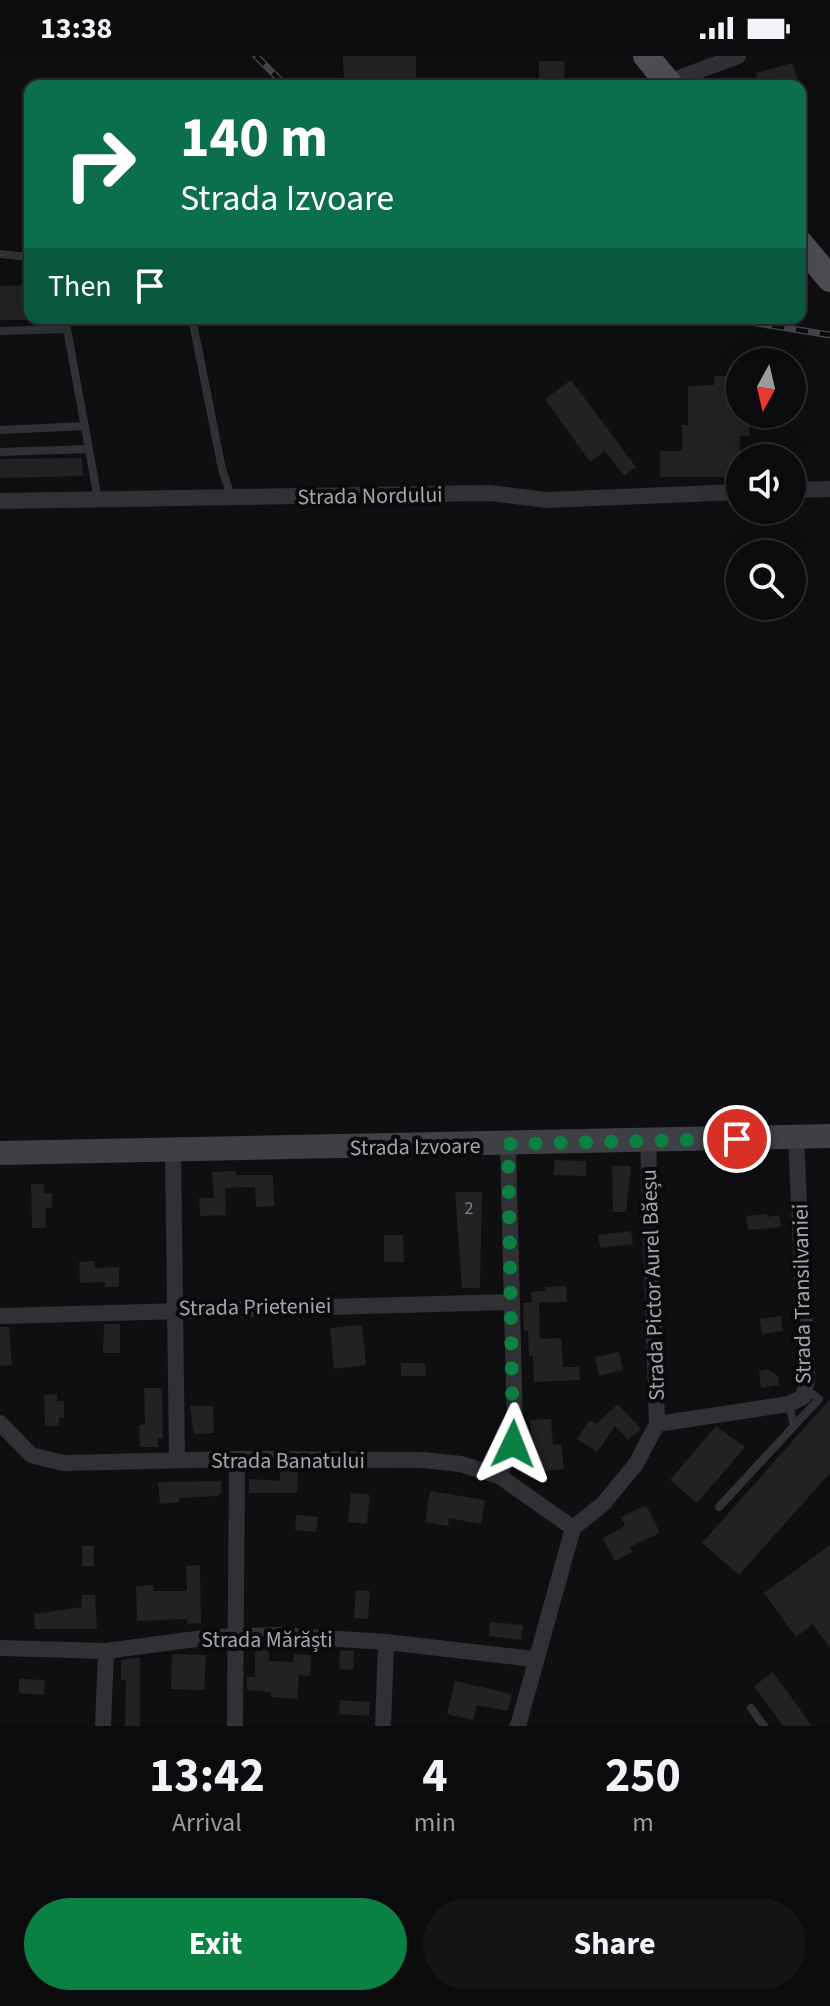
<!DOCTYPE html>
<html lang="en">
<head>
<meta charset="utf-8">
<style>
	body { margin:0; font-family:"Source Sans 3",sans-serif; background:#141416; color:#f1f3f6; height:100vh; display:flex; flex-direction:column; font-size:30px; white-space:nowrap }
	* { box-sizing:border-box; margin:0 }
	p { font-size:26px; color:#9a9b9d }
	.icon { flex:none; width:44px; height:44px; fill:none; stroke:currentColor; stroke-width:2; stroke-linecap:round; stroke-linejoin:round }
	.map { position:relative; height:1670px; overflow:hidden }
	.drawer { display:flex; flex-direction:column; background:#0b0b0d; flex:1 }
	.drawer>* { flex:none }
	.banner { position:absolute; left:24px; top:24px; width:782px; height:244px; border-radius:16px; box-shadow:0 8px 32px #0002,0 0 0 2px #2b2b2e; background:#0b6e4f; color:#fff; overflow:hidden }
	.needle { width:52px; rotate:188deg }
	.buttons { position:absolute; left:726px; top:292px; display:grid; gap:16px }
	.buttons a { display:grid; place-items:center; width:80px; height:80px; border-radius:50%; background:#0b0b0d; box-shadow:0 8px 32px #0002,0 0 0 2px #2b2b2e; font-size:40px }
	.pin { position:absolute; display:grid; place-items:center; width:68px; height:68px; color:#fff; margin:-34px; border:4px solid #fff; border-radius:50%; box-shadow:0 2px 8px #0007 }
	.me { position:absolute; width:88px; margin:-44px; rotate:2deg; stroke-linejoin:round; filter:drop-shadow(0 0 6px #0008) }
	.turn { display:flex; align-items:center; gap:28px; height:168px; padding:0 24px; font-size:36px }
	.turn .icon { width:104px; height:104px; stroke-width:2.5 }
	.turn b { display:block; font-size:56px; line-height:68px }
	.then { display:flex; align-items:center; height:76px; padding:0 24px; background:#0003; gap:16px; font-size:30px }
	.eta { display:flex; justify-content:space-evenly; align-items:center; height:136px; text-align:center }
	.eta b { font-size:48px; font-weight:700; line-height:56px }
	.button { display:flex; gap:16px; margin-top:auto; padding:16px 24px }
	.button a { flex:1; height:92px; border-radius:48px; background:#0b8043; color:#fff; font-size:32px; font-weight:700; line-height:92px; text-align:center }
	.button a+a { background:#141416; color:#f1f3f6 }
	.status { display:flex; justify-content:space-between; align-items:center; height:56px; padding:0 40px; background:#0b0b0d; direction:ltr }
	.status svg { height:22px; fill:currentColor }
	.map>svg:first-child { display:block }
</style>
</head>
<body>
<div class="status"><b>13:38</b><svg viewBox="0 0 49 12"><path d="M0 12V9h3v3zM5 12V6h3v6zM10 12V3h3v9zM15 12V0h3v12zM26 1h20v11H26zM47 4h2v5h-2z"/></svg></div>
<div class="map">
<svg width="830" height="1670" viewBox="0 0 830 1670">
	<rect width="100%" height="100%" fill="#0f0f11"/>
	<!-- building -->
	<path fill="#222225" d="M 343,0 L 416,0 L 416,30 L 344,30 Z
		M 539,5 L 564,5 L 565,24 L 539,24 Z
		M 792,7 L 798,22 L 776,30 L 737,30 L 757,21 L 756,17 Z
		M 30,229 L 30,264 L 0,264 L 0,230 Z
		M 714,320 L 740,320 L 740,358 L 749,358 L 749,380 L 740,380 L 740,421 L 660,421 L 660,395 L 682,395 L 682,369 L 688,369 L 688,330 L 714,329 Z
		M 571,324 L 636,411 L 624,420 L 605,395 L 590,406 L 545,343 Z
		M 82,402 L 83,420 L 0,422 L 0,403 Z
		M 554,1104 L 586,1105 L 586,1120 L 554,1119 Z
		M 612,1110 L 631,1110 L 626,1156 L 613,1156 Z
		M 236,1115 L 236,1119 L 273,1119 L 274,1150 L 256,1151 L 255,1131 L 225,1132 L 226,1159 L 200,1160 L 199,1142 L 214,1142 L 212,1116 Z
		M 31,1128 L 44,1128 L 44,1137 L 52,1137 L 52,1152 L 46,1152 L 46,1172 L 32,1172 Z
		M 455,1136 L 482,1136 L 480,1232 L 462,1232 Z
		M 767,1158 L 767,1161 L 779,1159 L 781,1171 L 748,1174 L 746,1160 Z
		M 631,1175 L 633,1188 L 600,1192 L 598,1179 Z
		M 384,1179 L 403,1179 L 404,1206 L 384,1206 Z
		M 95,1205 L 95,1212 L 119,1211 L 119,1231 L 105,1231 L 105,1226 L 80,1227 L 79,1206 Z
		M 566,1230 L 567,1246 L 532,1247 L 531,1236 L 545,1235 L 545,1231 Z
		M 523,1247 L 539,1247 L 540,1283 L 561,1282 L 563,1311 L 579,1311 L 580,1324 L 534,1326 L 533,1300 L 529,1300 L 528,1275 L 524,1275 Z
		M 781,1260 L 783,1275 L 762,1278 L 760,1263 Z
		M 104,1268 L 120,1268 L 120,1297 L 103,1297 Z
		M 362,1269 L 366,1309 L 334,1313 L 330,1272 Z
		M 0,1271 L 9,1271 L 12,1309 L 0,1310 Z
		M 619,1296 L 623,1314 L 599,1320 L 595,1301 Z
		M 401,1307 L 425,1307 L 426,1320 L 401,1320 Z
		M 768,1313 L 778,1320 L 779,1329 L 761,1332 L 759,1315 Z
		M 144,1332 L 162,1332 L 163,1382 L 158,1382 L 158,1391 L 140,1391 L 139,1369 L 145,1368 Z
		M 57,1338 L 57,1345 L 64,1345 L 64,1362 L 59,1362 L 59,1370 L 45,1370 L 44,1339 Z
		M 830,1343 L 830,1417 L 739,1519 L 702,1487 Z
		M 618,1348 L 641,1373 L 628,1384 L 615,1370 L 597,1396 L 577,1383 L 590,1364 L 596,1368 Z
		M 190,1350 L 213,1350 L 214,1377 L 194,1378 Z
		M 551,1363 L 553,1389 L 561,1388 L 564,1413 L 535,1417 L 530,1364 Z
		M 716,1370 L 745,1391 L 697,1447 L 670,1424 Z
		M 280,1414 L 298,1414 L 297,1437 L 249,1437 L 249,1423 L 280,1425 Z
		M 221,1425 L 222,1437 L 217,1440 L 179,1442 L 179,1446 L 160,1448 L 158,1426 Z
		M 430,1435 L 485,1444 L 481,1468 L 449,1462 L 448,1470 L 425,1466 Z
		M 351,1437 L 370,1439 L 367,1468 L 348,1466 Z
		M 646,1449 L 660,1477 L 630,1491 L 632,1496 L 615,1505 L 603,1482 L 625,1470 L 621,1461 Z
		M 296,1459 L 318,1461 L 316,1476 L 295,1474 Z
		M 830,1489 L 830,1592 L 813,1568 L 796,1581 L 764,1537 Z
		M 82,1490 L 94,1490 L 94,1510 L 82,1510 Z
		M 200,1509 L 201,1567 L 187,1568 L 187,1563 L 137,1565 L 136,1530 L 153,1529 L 153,1535 L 187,1535 L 186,1510 Z
		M 356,1534 L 370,1535 L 368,1563 L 354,1562 Z
		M 82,1539 L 95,1539 L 97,1573 L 35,1573 L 34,1558 L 82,1551 Z
		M 490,1566 L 523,1569 L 521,1584 L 489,1580 Z
		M 269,1590 L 269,1605 L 293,1606 L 294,1598 L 311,1599 L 310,1620 L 299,1619 L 297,1643 L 271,1641 L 271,1636 L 247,1634 L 247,1621 L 255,1621 L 255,1591 Z
		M 340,1594 L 354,1595 L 353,1614 L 339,1613 Z
		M 172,1598 L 206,1599 L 204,1634 L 171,1633 Z
		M 136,1602 L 140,1602 L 140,1670 L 125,1670 L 126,1624 L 121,1624 L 121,1604 Z
		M 773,1616 L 812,1670 L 783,1670 L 754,1630 Z
		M 19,1623 L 45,1624 L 44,1639 L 19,1637 Z
		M 455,1625 L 512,1638 L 508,1655 L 477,1649 L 473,1664 L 447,1658 Z
		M 340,1644 L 370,1646 L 369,1660 L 339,1658 Z"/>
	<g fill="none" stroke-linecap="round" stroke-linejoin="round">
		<!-- service -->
		<path stroke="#303135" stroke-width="8" d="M 0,198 L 30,201
			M 192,262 L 222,413 L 231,440
			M 0,275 L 67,273 L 98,443
			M 0,374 L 85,370
			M 0,396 L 89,393
			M 794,1370 L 819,1343 L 806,1333
			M 719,1451 L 794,1370 L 789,1348
			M 751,1652 L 764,1670"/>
		<!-- minor -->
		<path stroke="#303135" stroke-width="16" d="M 668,26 L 738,0
			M 792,434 L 830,433
			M 0,445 L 490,437 L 547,444 L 740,436
			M 173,1094 L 177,1404
			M 0,1260 L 510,1246
			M 0,1367 L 31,1399 L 63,1407 L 237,1403 L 423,1404 L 461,1408 L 499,1420 L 573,1472
			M 657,1368 L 789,1348 L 803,1341 L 807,1324 L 796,1081
			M 499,1420 L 513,1388 L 515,1371 L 508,1088
			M 0,1592 L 106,1595 L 211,1581 L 279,1579 L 386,1586 L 534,1603
			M 103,1670 L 106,1595
			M 235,1670 L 237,1403
			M 383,1670 L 386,1586
			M 518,1670 L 573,1472 L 603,1448 L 636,1408 L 657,1368 L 648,1085"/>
		<!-- secondary -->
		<path stroke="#3e4045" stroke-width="24" d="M 0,1097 L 830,1080"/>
		<!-- primary -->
		<path stroke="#4c4e54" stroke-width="26" d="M 646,0 L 671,30
			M 800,187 L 830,223"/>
		<!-- rail casing -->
		<g stroke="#43454a" stroke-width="7">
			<path id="rail" d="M 256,0 L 286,30
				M 725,262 L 830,279"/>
		</g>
		<!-- rail -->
		<use href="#rail" stroke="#0a0a0b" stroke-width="4" stroke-dasharray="12" stroke-linecap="butt"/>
	</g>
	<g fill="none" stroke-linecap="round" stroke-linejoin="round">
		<!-- route -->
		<path stroke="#0b8043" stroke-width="14" stroke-dasharray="0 25.2" d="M 513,1388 L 508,1088 L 737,1083"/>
	</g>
	<g text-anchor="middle" stroke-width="8" stroke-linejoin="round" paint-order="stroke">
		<!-- number labels -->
		<g font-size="18" fill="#80848d">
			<text x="469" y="1158">2</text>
		</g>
		<!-- street labels -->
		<g font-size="22" fill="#a0a6b1" stroke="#0a0a0b">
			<text transform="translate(370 439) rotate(-1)" y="8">Strada Nordului</text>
			<text transform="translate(415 1090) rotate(-1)" y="8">Strada Izvoare</text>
			<text transform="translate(652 1229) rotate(-92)" y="8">Strada Pictor Aurel Băeșu</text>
			<text transform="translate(801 1238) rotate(-91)" y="8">Strada Transilvaniei</text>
			<text transform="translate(255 1250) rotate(-1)" y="8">Strada Prieteniei</text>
			<text x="288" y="1412">Strada Banatului</text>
			<text x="267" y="1591">Strada Mărăști</text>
		</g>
	</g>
</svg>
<div class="buttons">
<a><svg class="needle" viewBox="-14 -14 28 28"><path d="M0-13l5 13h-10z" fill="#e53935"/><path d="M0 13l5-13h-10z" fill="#9a9b9d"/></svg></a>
<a><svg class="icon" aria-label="sound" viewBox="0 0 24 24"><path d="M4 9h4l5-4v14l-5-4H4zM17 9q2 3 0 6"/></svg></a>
<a><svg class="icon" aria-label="search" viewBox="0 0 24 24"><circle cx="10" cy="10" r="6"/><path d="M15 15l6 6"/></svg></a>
</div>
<div class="pin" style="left:737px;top:1083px;background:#d93025"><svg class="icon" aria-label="arrive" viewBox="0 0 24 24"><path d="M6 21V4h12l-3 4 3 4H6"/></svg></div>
<svg class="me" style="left:513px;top:1388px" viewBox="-20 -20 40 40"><path d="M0-17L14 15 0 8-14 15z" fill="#0b8043" stroke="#fff" stroke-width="4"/></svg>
<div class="banner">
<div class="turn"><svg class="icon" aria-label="right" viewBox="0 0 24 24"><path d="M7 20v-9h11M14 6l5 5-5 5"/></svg><div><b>140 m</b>Strada Izvoare</div></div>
<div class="then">Then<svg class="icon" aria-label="arrive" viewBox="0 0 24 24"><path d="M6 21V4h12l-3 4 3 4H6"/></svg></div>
</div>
</div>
<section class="drawer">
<div class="eta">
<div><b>13:42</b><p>Arrival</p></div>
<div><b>4</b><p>min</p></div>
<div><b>250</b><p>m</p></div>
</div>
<div class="button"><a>Exit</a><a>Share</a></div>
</section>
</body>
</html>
